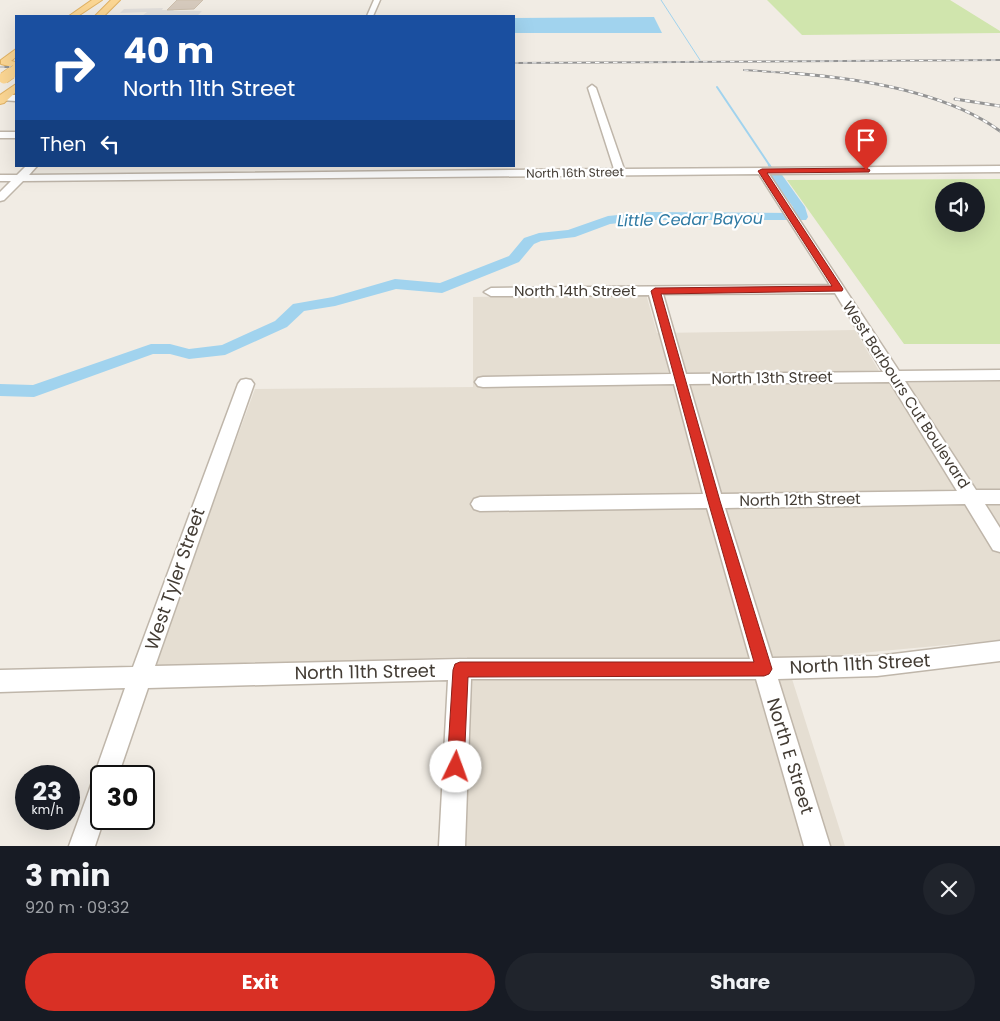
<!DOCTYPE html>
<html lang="en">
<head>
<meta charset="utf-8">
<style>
	body { margin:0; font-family:Poppins,sans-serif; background:#20242c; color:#f1f3f6; height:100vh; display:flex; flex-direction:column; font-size:19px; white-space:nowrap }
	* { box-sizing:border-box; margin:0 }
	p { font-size:16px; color:#9ea1a6 }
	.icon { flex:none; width:28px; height:28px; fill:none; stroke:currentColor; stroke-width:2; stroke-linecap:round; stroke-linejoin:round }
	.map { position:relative; height:846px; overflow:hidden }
	.side { display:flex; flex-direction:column; background:#171b24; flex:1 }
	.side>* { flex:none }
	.hud { position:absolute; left:15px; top:15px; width:500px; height:152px; border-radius:0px; box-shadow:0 5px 20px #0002; background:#1a4fa0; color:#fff; overflow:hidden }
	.tools { position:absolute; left:935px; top:182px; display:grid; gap:10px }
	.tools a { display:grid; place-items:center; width:50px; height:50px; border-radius:50%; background:#171b24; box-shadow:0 5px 20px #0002; font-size:25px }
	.speed { position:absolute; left:15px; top:765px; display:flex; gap:10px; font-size:25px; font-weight:700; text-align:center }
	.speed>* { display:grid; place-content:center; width:65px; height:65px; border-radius:50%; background:#171b24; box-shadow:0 5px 20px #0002; line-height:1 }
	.speed small { font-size:12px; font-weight:400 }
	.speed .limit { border:2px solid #111; border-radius:8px; background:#fff; color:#111 }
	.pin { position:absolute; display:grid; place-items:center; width:42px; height:42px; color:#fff; margin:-51px -21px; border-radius:50% 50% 50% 0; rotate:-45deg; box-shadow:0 0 5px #0007 }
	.pin .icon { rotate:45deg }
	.me { position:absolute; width:55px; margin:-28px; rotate:3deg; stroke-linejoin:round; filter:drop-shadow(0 0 4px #0008) }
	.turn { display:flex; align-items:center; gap:18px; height:105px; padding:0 25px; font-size:22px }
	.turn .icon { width:65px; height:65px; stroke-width:2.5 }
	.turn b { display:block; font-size:35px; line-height:42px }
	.then { display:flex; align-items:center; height:48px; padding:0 25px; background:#0003; gap:10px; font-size:19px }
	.round { display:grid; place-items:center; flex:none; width:52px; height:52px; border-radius:26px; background:#20242c }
	.headline { display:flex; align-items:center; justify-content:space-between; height:85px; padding:0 25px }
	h1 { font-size:30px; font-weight:700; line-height:38px }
	.cta { display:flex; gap:10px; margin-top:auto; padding:10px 25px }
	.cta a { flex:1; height:58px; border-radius:30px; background:#d93025; color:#fff; font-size:20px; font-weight:700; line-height:58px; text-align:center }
	.cta a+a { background:#20242c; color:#f1f3f6 }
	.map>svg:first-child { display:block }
</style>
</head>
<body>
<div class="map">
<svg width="1000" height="846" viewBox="0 0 1000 846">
	<rect width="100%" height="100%" fill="#f1ece4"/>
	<!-- residential -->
	<path fill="#e5ded2" d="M 646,294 L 657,333 L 855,330 L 886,383 L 1000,381 L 1000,640 L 786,660 L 845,846 L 464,846 L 467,657 L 152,667 L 255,389 L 473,387 L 473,297 Z"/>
	<!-- green -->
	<path fill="#d0e5ad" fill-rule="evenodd" d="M 767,0 L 950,0 L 1000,31 L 1000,33 L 802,35 Z
		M 1000,179 L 1000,344 L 904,344 L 787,180 ZM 976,191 L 976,224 L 944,224 L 944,191 Z"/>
	<!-- parking -->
	<path fill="#e2dfdc" d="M 163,8 L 162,10 L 174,10 L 173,11 L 202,11 L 197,16 L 142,16 L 147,12 L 120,13 L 124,9 Z"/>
	<!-- water -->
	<path fill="#a1d3ee" d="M 654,17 L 662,33 L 514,33 L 514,18 Z"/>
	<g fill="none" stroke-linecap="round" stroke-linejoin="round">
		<!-- stream-far2 -->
		<path stroke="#a1d3ee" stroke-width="1" d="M 661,0 L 700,60"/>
		<!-- stream-far1 -->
		<path stroke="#a1d3ee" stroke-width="2" d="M 717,87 L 770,166"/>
		<!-- stream -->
		<path stroke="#a1d3ee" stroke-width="2.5" d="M 769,165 L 771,168"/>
		<!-- river -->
		<path fill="#a1d3ee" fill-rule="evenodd" d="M 776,171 L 780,172 L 805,207 L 808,217 L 806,220 L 647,220 L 610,224 L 575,237 L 541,241 L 534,244 L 519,262 L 447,291 L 442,293 L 396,289 L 335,306 L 304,311 L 287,327 L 225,355 L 189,359 L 170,354 L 153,354 L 34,397 L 0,396 L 0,384 L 33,385 L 151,344 L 170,344 L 189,349 L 222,345 L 275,321 L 293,304 L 333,297 L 395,279 L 440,283 L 509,256 L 524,238 L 539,233 L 568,230 L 608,216 L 647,212 L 794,213 L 793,207 L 770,175 Z"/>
	</g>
	<!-- building -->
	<path fill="#d6cabd" stroke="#cdbfad" d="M 177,0 L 203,0 L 194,9 L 167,10 Z"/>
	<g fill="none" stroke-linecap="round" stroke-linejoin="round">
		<!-- minor casing -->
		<g stroke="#bfb6aa" stroke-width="3">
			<path id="minor" d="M 374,0 L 380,0 L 373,16 L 367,16 Z
				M 592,85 L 596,88 L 624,169 L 1000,166 L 1000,172 L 769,174 L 899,371 L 1000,370 L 1000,380 L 905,381 L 976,490 L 1000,490 L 1000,504 L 985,504 L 1000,528 L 1000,552 L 993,550 L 965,504 L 725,508 L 772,658 L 877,656 L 1000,641 L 1000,661 L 877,676 L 778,679 L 830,846 L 804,846 L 756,679 L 471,679 L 465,846 L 439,846 L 448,680 L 148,688 L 118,776 L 101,776 L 101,819 L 104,819 L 95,846 L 69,846 L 89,791 L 92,782 L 96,781 L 94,776 L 125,688 L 0,692 L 0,670 L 133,667 L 238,384 L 241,380 L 246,379 L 251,380 L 254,384 L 155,666 L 460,659 L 750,659 L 707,508 L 480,511 L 474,509 L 471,504 L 474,499 L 480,497 L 703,494 L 674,384 L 483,387 L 478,386 L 475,382 L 478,378 L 483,377 L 671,374 L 649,295 L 491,296 L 484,292 L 491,288 L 830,285 L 759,174 L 23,181 L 4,200 L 0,201 L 0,192 L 11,181 L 0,181 L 0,175 L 17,175 L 26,166 L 37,166 L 29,175 L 614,169 L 588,88 ZM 835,293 L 883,372 L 686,374 L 663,294 ZM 890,382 L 957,491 L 721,494 L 689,384 Z
				M 4,95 L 16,95 L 16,101 L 1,100 L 1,96 Z
				M 0,132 L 16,132 L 16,138 L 0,138 Z"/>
		</g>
		<!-- major casing -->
		<g stroke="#e0b264" stroke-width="2">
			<path id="major" d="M 92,0 L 102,0 L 78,16 L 69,16 Z
				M 111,0 L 120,0 L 104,16 L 95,16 Z
				M 16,49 L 16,57 L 11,61 L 16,62 L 16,68 L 1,64 L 1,60 Z
				M 16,84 L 16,92 L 4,103 L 0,104 L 0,95 Z"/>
		</g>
		<!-- minor -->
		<use href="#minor" fill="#fff" fill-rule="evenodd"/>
		<!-- major -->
		<use href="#major" fill="#fbd693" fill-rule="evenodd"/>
		<!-- rail-far1 casing -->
		<g stroke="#949494" stroke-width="2">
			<path id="rail-far1" d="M 514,63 L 1000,60
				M 0,67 L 16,67
				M 744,70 L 803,74"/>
		</g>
		<!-- rail casing -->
		<g stroke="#949494" stroke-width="3">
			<path id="rail" d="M 790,73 C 857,78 945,91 1000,131
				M 955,99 L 1000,106"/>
		</g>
		<!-- rail-far1 -->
		<use href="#rail-far1" stroke="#fff" stroke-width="1" stroke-dasharray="4.5" stroke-linecap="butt"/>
		<!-- rail -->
		<use href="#rail" stroke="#fff" stroke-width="2" stroke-dasharray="5" stroke-linecap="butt"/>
		<!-- major-bridge-far1 casing -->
		<g stroke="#e0b264" stroke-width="10" stroke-linecap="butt">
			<path id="major-bridge-far1" d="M 10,74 L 16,69"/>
		</g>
		<!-- major-bridge casing -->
		<g stroke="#e0b264" stroke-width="12" stroke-linecap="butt">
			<path id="major-bridge" d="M 4,78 L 11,73"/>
		</g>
		<!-- major-bridge-far1 -->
		<use href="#major-bridge-far1" stroke="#fbd693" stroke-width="9"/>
		<!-- major-bridge -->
		<use href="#major-bridge" stroke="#fbd693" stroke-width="11"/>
	</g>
	<!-- route -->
	<path fill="#d93025" stroke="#8d1f18" d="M 866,168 L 870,170 L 869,172 L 767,173 L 843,289 L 842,291 L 661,294 L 720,501 L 772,669 L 769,674 L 764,676 L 468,677 L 464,767 L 462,773 L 456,775 L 450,773 L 447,767 L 453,670 L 455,664 L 460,662 L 754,662 L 708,501 L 651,291 L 655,288 L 832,286 L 758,171 L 762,169 Z"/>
	<g text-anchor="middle" stroke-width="4.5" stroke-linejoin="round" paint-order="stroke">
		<!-- far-street labels -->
		<g font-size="12" fill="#433c34" stroke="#fff">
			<text transform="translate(575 173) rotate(-1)" y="4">North 16th Street</text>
		</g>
		<!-- street labels -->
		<g font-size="15" fill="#433c34" stroke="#fff">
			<text x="575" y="296">North 14th Street</text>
			<text transform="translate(772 378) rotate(-1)" y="5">North 13th Street</text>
			<text transform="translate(906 395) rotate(57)" y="5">West Barbours Cut Boulevard</text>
			<text transform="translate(800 500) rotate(-1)" y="5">North 12th Street</text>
		</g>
		<!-- water labels -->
		<g font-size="16" font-style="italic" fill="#2f7aa3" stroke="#fff">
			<text transform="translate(690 219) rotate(-1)" y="6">Little Cedar Bayou</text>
		</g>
		<!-- near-street labels -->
		<g font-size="18" fill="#433c34" stroke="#fff">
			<text transform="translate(175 579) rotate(-71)" y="6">West Tyler Street</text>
			<text transform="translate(860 664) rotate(-3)" y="6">North 11th Street</text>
			<text transform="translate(365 672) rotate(-1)" y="6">North 11th Street</text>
			<text transform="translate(790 756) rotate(73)" y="6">North E Street</text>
		</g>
	</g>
</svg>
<div class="tools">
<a><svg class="icon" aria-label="sound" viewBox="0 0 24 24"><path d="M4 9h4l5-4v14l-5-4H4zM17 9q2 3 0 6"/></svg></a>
</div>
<div class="speed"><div>23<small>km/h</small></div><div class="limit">30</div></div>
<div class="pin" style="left:866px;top:170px;background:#d93025"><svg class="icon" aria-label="arrive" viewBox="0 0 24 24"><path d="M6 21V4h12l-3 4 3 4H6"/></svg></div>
<svg class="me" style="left:456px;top:767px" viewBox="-20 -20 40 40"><circle r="19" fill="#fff"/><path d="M0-13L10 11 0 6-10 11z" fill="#d93025"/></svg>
<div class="hud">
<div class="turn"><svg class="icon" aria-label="right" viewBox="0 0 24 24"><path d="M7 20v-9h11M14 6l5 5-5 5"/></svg><div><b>40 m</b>North 11th Street</div></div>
<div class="then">Then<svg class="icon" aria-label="left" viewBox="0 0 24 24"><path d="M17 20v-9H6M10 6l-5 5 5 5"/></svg></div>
</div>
</div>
<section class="side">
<div class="headline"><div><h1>3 min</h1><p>920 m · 09:32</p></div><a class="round"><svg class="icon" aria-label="close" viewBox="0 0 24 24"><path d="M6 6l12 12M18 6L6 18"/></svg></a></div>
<div class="cta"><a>Exit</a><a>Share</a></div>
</section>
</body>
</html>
